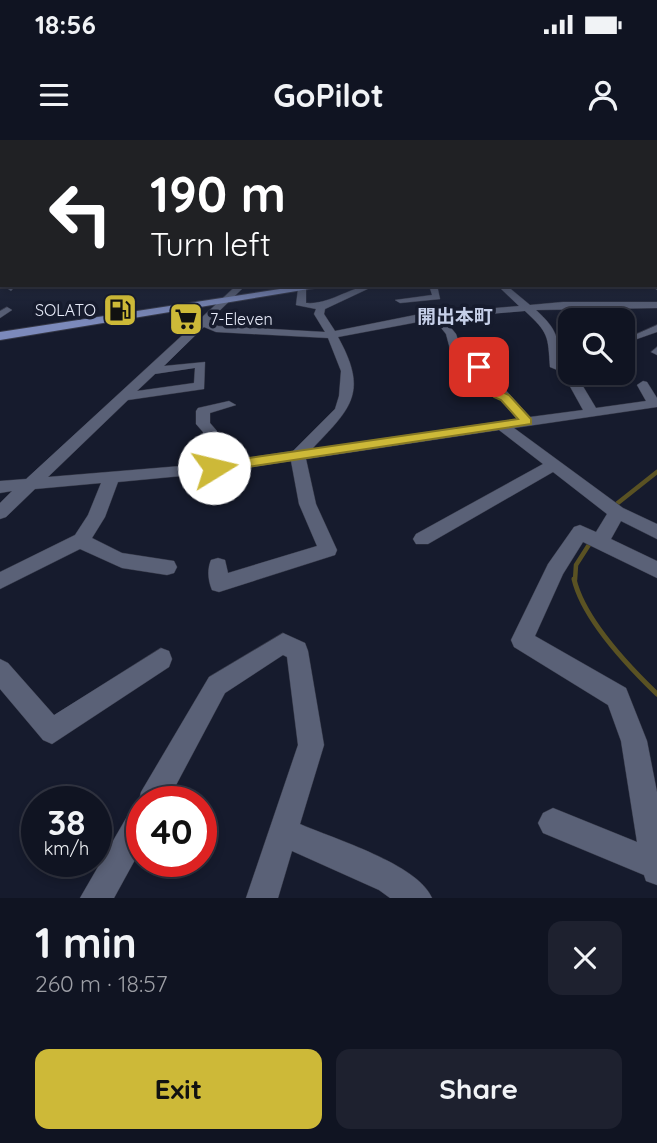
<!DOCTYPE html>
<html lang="en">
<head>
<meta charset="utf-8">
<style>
	body { margin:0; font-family:Quicksand,"Noto Sans JP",sans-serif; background:#1e212f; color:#f1f3f6; height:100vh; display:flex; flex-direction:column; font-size:26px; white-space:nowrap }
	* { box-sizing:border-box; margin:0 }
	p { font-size:23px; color:#9c9ea5 }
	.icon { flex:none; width:38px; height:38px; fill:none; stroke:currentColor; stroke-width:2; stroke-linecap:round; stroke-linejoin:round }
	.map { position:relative; height:758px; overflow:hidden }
	.panel { display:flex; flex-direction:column; background:#101422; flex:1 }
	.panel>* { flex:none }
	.guide { position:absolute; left:0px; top:0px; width:658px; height:147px; box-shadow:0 4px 10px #0003,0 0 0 2px #303340; background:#202124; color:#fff; overflow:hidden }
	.fabs { position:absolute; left:558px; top:168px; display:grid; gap:14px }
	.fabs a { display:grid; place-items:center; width:77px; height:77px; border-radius:14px; background:#101422; box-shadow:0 4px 10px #0003,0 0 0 2px #303340; font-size:35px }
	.speed { position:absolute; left:21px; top:646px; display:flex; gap:14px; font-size:35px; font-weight:700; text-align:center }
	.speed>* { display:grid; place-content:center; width:91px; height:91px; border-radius:50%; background:#101422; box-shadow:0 4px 10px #0003,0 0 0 2px #303340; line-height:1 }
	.speed small { font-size:18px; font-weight:400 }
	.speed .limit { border:10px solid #d22; background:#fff; color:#111 }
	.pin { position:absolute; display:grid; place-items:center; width:60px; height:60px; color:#fff; margin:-30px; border-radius:14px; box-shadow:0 4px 10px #0006 }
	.me { position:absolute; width:77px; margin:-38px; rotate:81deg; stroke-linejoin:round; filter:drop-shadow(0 0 5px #0008) }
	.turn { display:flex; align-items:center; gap:24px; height:147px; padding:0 35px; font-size:32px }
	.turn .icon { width:91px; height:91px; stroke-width:2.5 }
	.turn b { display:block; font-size:49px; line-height:60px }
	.round { display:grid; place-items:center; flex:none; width:74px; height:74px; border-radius:14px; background:#1e212f }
	.overview { display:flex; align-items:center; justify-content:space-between; height:119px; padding:0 35px }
	h1 { font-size:42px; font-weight:700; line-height:52px }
	.cta { display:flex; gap:14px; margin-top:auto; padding:14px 35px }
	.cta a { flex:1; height:80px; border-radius:14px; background:#cdb938; color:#111; font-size:28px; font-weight:700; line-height:80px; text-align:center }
	.cta a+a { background:#1e212f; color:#f1f3f6 }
	.status { display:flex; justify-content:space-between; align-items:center; height:49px; padding:0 35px; background:#101422; direction:ltr }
	.status svg { height:19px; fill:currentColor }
	header { display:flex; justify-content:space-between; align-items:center; height:91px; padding:0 35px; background:#101422; font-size:32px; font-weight:700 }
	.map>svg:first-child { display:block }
</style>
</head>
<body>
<div class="status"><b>18:56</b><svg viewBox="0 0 49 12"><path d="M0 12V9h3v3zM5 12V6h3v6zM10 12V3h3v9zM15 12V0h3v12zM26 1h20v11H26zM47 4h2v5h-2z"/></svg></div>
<header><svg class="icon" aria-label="menu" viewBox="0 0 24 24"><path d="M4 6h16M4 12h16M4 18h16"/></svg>GoPilot<svg class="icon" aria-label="person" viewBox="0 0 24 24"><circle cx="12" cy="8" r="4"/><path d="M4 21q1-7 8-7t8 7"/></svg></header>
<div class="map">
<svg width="657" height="758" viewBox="0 0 657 758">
	<rect width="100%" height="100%" fill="#161b2d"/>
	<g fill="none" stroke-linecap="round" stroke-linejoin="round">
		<!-- stream-far2 -->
		<path stroke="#5a5223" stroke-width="2" d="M 225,148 L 263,145"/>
		<!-- stream-far1 -->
		<path stroke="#5a5223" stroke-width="4.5" d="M 614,366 L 657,332
			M 575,440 L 576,425 L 592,400"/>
		<!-- stream -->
		<path stroke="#5a5223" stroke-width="5" d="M 574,439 C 583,478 628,526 657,554"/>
		<!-- minor casing -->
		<g stroke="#353847" stroke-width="1">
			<path id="minor" d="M 0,78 L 2,78 L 2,82 L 0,82 Z
				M 0,97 L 2,97 L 2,101 L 0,101 Z
				M 656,131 L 657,131 L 657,135 L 656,135 Z
				M 0,136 L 2,136 L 0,142 Z
				M 656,143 L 657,143 L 657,150 L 651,145 L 656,145 Z
				M 8,145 L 16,145 L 11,151 L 7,148 Z
				M 237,145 L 246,145 L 209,181 L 218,186 L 325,192 L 314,174 L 316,169 L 296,165 L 298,149 L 302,146 L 306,149 L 306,163 C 331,165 351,145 376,145 L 325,169 L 324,174 L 335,191 L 415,175 L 519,166 L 497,145 L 506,145 L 530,165 L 563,162 L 657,162 L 657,168 L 536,170 C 557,189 558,197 562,225 L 570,227 L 570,233 L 575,233 L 596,268 L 646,261 L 637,245 L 643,241 L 647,242 L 657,258 L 657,267 L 514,288 L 623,368 L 657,384 L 657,399 L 621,381 L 611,399 L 657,421 L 657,438 L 583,402 L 563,434 L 535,496 L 626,548 L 647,601 L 657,652 L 657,745 L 646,741 L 644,735 L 543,693 L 538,683 L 543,673 L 553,668 L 637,702 L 621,601 L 608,565 L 514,507 L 511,500 L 548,424 L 574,387 L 580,385 L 596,392 L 607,374 L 553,332 L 428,404 L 416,404 L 413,399 L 416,394 L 543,324 L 499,290 L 306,319 L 316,364 L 337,410 L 335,415 L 219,452 L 212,450 C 208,441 207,429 211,420 L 218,418 L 225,420 L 228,433 L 317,406 L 299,364 L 291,321 L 213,333 L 118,342 L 105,377 L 92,398 L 122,413 L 174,421 L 177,427 L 174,433 L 167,435 L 122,428 L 80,409 L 0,449 L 0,432 L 75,395 L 88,375 L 101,343 L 35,349 L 6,377 L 0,379 L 0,363 L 12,351 L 0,353 L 0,341 L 26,339 ZM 525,171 C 549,193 548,196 550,227 L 562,232 L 583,270 L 530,277 L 483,225 L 479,223 L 473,227 L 517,279 L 312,309 C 351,268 369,253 338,197 L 434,179 L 446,194 L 450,209 L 499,206 L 504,203 L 503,201 L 459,203 L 456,194 L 443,178 ZM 204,187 L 216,192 L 328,198 L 341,231 L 339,256 L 335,269 L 293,311 L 220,322 L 217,291 L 210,283 L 210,273 L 236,265 L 229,261 L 198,268 L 196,271 L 196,284 L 203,292 L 205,324 L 48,337 L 128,260 L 204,249 L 205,222 L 164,226 ZM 195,228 L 194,243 L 137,251 L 155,234 Z
				M 429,145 L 437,145 L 440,159 L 400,163 L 395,160 L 432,155 Z
				M 7,167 L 12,170 L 0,178 L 0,171 Z
				M 657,185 L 657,192 L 637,199 L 632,196 Z
				M 657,207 L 657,215 L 651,212 Z
				M 283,493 L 305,503 L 308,511 L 324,605 L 300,684 C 334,699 418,724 432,758 L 390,758 L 379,750 L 292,711 L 278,758 L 246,758 L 298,605 L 287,517 L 283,515 L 225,553 L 167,662 L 142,662 L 142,707 L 114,758 L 80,758 L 132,668 L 138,665 L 141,652 L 209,537 Z
				M 161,508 L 169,511 L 172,519 L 169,527 L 52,604 L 43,600 L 0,549 L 0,519 L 8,523 L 54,575 Z"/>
		</g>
		<!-- major casing -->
		<g stroke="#353847" stroke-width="2">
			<path id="major" d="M 656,93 L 657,93 L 657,97 L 656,97 Z
				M 306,145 L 333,145 L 0,200 L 0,192 Z"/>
		</g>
		<!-- minor -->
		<use href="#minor" fill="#5a6177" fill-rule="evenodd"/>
		<!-- major -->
		<use href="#major" fill="#7c8abb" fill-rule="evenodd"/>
	</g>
	<!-- sky -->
	<linearGradient id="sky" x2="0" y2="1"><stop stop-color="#0c0f19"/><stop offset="0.42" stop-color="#363f57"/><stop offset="1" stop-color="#363f57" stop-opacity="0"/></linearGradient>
	<rect width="657" height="183" fill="url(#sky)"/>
	<!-- route -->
	<path fill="#cdb938" stroke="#857824" stroke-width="2" d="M 475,225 L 482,225 L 502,252 L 509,255 L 531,279 L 531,284 L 214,332 L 206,328 L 214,323 L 518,279 L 501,260 L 494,257 L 473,227 Z"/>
	<!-- icons -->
	<defs>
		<g id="fuel-square" transform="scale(1.75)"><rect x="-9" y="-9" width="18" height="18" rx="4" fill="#cdb938" stroke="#161b2d"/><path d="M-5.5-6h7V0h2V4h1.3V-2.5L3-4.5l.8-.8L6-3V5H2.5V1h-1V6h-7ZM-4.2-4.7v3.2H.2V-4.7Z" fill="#111"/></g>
		<g id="supermarket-square" transform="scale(1.75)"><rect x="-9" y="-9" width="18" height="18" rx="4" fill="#cdb938" stroke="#161b2d"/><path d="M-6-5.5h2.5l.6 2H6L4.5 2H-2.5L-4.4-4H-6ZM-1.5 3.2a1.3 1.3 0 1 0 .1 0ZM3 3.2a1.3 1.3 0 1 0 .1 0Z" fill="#111"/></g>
	</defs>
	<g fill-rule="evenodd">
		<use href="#fuel-square" x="120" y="170"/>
		<use href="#supermarket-square" x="186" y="179"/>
	</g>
	<g text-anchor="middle" stroke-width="7" stroke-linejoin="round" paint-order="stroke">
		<!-- far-poi labels -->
		<g font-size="16" fill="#e8ecfa" stroke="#161b2d" text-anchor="end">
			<text x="96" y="176">SOLATO</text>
			<text x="210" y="185" text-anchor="start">7-Eleven</text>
		</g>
		<!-- far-quarter labels -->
		<g font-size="19" font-weight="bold" fill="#c6cfe8" stroke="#161b2d">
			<text x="455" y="183">開出本町</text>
		</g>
	</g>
</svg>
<div class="fabs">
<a><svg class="icon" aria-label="search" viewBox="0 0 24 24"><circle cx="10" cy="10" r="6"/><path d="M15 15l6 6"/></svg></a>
</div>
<div class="speed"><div>38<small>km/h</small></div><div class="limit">40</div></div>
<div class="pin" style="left:479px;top:227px;background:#d93025"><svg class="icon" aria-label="arrive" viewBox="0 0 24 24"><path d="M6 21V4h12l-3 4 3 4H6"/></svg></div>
<svg class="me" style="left:214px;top:328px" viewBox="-20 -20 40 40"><circle r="19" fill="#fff"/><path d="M0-13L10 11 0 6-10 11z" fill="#cdb938"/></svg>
<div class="guide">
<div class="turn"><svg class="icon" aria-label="left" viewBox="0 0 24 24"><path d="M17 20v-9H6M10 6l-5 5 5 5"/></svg><div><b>190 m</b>Turn left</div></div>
</div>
</div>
<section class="panel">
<div class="overview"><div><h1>1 min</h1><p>260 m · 18:57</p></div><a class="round"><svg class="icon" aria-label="close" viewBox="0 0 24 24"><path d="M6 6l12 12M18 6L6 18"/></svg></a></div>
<div class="cta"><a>Exit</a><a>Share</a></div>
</section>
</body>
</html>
